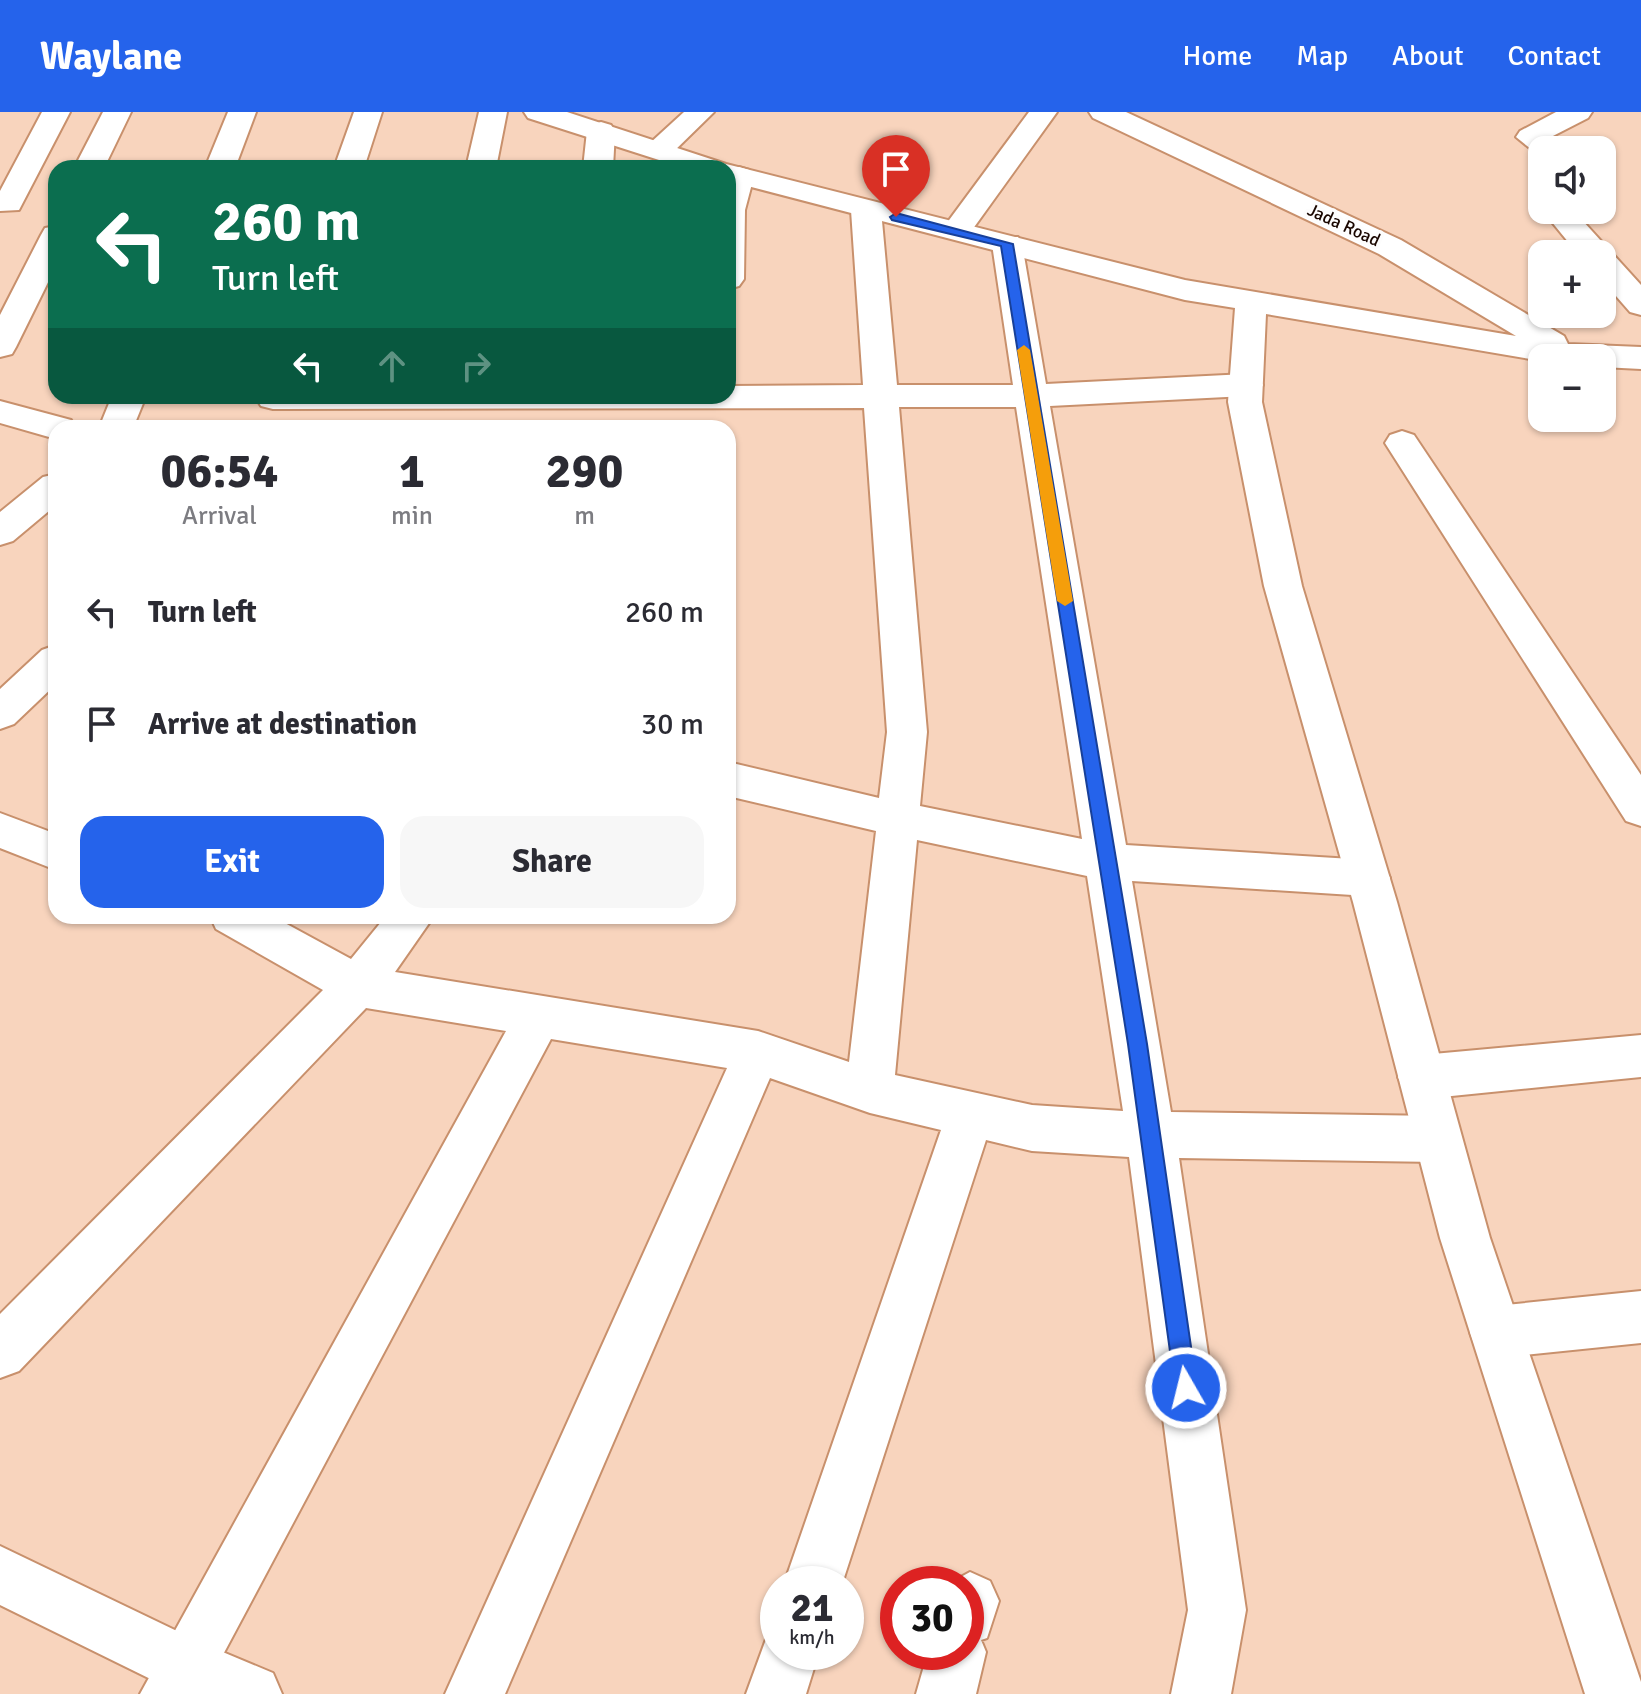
<!DOCTYPE html>
<html lang="en">
<head>
<meta charset="utf-8">
<style>
	body { margin:0; font-family:Signika,sans-serif; background:#f7f7f7; color:#2b2b33; height:100vh; display:flex; flex-direction:column; font-size:30px; white-space:nowrap }
	* { box-sizing:border-box; margin:0 }
	p { font-size:26px; color:#7c7c81 }
	.icon { flex:none; width:44px; height:44px; fill:none; stroke:currentColor; stroke-width:2; stroke-linecap:round; stroke-linejoin:round }
	.map { position:relative; flex:1; overflow:hidden }
	.side { position:absolute; left:48px; top:308px; width:688px; height:504px; display:flex; flex-direction:column; background:#fff; border-radius:24px; box-shadow:0 2px 6px #0004 }
	.side>* { flex:none }
	.top-card { position:absolute; left:48px; top:48px; width:688px; height:244px; border-radius:24px; box-shadow:0 2px 6px #0004; background:#0b6e4f; color:#fff; overflow:hidden }
	.tools { position:absolute; left:1528px; top:24px; display:grid; gap:16px }
	.tools a { display:grid; place-items:center; width:88px; height:88px; border-radius:16px; background:#fff; box-shadow:0 2px 6px #0004; font-size:40px }
	.speed { position:absolute; left:760px; top:1454px; display:flex; gap:16px; font-size:40px; font-weight:700; text-align:center }
	.speed>* { display:grid; place-content:center; width:104px; height:104px; border-radius:50%; background:#fff; box-shadow:0 2px 6px #0004; line-height:1 }
	.speed small { font-size:20px; font-weight:400 }
	.speed .limit { border:12px solid #d22; background:#fff; color:#111 }
	.pin { position:absolute; display:grid; place-items:center; width:68px; height:68px; color:#fff; margin:-82px -34px; border-radius:50% 50% 50% 0; rotate:-45deg; box-shadow:0 0 8px #0007 }
	.pin .icon { rotate:45deg }
	.me { position:absolute; width:88px; margin:-44px; rotate:352deg; stroke-linejoin:round; filter:drop-shadow(0 0 6px #0008) }
	.turn { display:flex; align-items:center; gap:28px; height:168px; padding:0 32px; font-size:36px }
	.turn .icon { width:104px; height:104px; stroke-width:2.5 }
	.turn b { display:block; font-size:56px; line-height:68px }
	.lanes { display:flex; align-items:center; height:76px; padding:0 32px; background:#0003; justify-content:center; gap:40px; direction:ltr }
	.lanes .off { opacity:.35 }
	.eta { display:flex; justify-content:space-evenly; align-items:center; height:136px; text-align:center }
	.eta b { font-size:48px; font-weight:700; line-height:56px }
	.action { display:flex; gap:16px; margin-top:auto; padding:16px 32px }
	.action a { flex:1; height:92px; border-radius:24px; background:#2563eb; color:#fff; font-size:32px; font-weight:700; line-height:92px; text-align:center }
	.action a+a { background:#f7f7f7; color:#2b2b33 }
	ul { padding:0; list-style:none }
	li { display:flex; align-items:center; gap:24px; height:112px; padding:0 32px }
	li div { flex:1 }
	li b { display:block; font-size:30px }
	li em { font-style:normal }
	header { display:flex; align-items:center; gap:48px; box-sizing:border-box; height:112px; padding:0 40px; background:#2563eb; color:#fff }
	header strong { font-size:38px }
	nav { display:flex; gap:44px; margin-inline-start:auto; font-size:28px }
	.map>svg:first-child { display:block }
</style>
</head>
<body>
<header>
<strong>Waylane</strong>
<nav><a>Home</a><a>Map</a><a>About</a><a>Contact</a></nav>
</header>
<div class="map">
<svg width="1641" height="1582" viewBox="0 0 1641 1582">
	<rect width="100%" height="100%" fill="#f8d4bd"/>
	<g fill="none" stroke-linecap="round" stroke-linejoin="round">
		<!-- street casing -->
		<g stroke="#c8906c" stroke-width="4">
			<path id="street" d="M 42,0 L 70,0 L 19,98 L 0,99 L 0,79 Z
				M 103,0 L 131,0 L 104,56 L 74,56 Z
				M 228,0 L 256,0 L 235,56 L 205,56 Z
				M 354,0 L 382,0 L 364,56 L 334,56 Z
				M 479,0 L 507,0 L 496,56 L 466,56 Z
				M 684,0 L 714,0 L 669,44 L 649,44 L 645,38 L 649,32 Z
				M 1029,0 L 1057,0 L 967,125 L 945,125 L 941,119 Z
				M 1556,0 L 1592,0 L 1588,6 L 1549,26 L 1560,38 L 1542,38 L 1542,46 L 1516,25 L 1520,19 Z
				M 601,10 L 611,13 L 615,19 L 613,56 L 583,56 L 587,19 L 591,13 Z
				M 739,55 L 749,58 L 754,64 L 745,98 L 744,167 L 739,174 L 728,177 L 728,59 Z
				M 866,89 L 877,92 L 881,98 L 897,273 L 1013,273 L 992,132 L 996,125 L 1018,125 L 1022,132 L 1046,272 L 1246,262 L 1258,265 L 1263,273 L 1258,281 L 1246,284 L 1050,294 L 1126,733 L 1368,748 L 1383,753 L 1390,766 L 1383,779 L 1368,784 L 1132,769 L 1171,1000 L 1438,1004 L 1455,1011 L 1462,1027 L 1455,1043 L 1438,1050 L 1179,1046 L 1246,1498 L 1231,1582 L 1171,1582 L 1188,1498 L 1129,1045 L 1032,1039 L 986,1028 L 842,1472 L 784,1472 L 941,1018 L 870,1001 L 770,966 L 505,1582 L 445,1582 L 727,956 L 551,927 L 202,1582 L 140,1582 L 506,919 L 366,896 L 19,1259 L 0,1266 L 0,1202 L 323,878 L 216,817 L 210,804 L 272,804 L 351,847 L 386,804 L 434,804 L 395,860 L 758,919 L 849,950 L 876,719 L 728,684 L 728,650 L 879,686 L 887,620 L 864,296 L 273,297 L 261,294 L 256,286 L 728,284 L 728,274 L 863,273 L 851,98 L 855,92 ZM 899,295 L 1016,295 L 1082,727 L 920,694 L 927,620 ZM 917,728 L 1087,764 L 1123,999 L 1032,993 L 895,963 Z
				M 1551,98 L 1601,98 L 1597,104 L 1582,108 L 1641,173 L 1641,203 L 1630,200 L 1602,168 L 1602,142 L 1578,142 L 1547,104 Z
				M 56,114 L 56,154 L 16,235 L 12,242 L 0,245 L 0,203 L 41,123 L 45,116 Z
				M 112,284 L 146,284 L 133,316 L 99,316 Z
				M 0,289 L 71,308 L 76,316 L 56,316 L 56,327 L 0,311 Z
				M 1402,319 L 1414,323 L 1641,663 L 1641,714 L 1626,709 L 1385,331 L 1390,323 Z
				M 56,362 L 56,393 L 13,429 L 0,433 L 0,400 L 43,365 Z
				M 56,533 L 56,572 L 14,612 L 0,617 L 0,577 L 42,538 Z
				M 0,701 L 56,722 L 56,758 L 0,736 Z
				M 1641,923 L 1641,965 L 1422,987 L 1405,980 L 1398,965 L 1405,950 L 1422,943 Z
				M 1641,1179 L 1641,1231 L 1496,1246 L 1477,1239 L 1470,1220 L 1477,1201 L 1496,1194 Z
				M 970,1460 L 990,1469 L 999,1489 L 987,1526 L 981,1528 L 986,1540 L 976,1582 L 916,1582 L 928,1540 L 966,1540 L 966,1472 L 948,1472 Z
				M 778,1515 L 778,1540 L 819,1540 L 806,1582 L 746,1582 L 769,1519 Z"/>
		</g>
		<!-- secondary casing -->
		<g stroke="#c8906c" stroke-width="4">
			<path id="secondary" d="M 524,0 L 567,0 L 726,52 L 1185,168 L 1516,224 L 1379,142 L 1093,6 L 1089,0 L 1126,0 L 1401,128 L 1564,224 L 1568,232 L 1641,235 L 1641,257 L 1602,255 L 1602,246 L 1542,246 L 1542,249 L 1266,202 L 1262,290 L 1302,474 L 1397,790 L 1490,1126 L 1641,1570 L 1641,1582 L 1585,1582 L 1440,1126 L 1353,790 L 1264,474 L 1228,290 L 1235,196 L 1185,188 L 728,69 L 728,56 L 684,56 L 528,6 Z
				M 0,1434 L 206,1533 L 273,1561 L 282,1582 L 181,1582 L 0,1493 Z"/>
		</g>
		<!-- street -->
		<use href="#street" fill="#fff" fill-rule="evenodd"/>
		<!-- secondary -->
		<use href="#secondary" fill="#fff" fill-rule="evenodd"/>
	</g>
	<!-- route -->
	<path fill="#2563eb" stroke="#184099" stroke-width="2" d="M 896,101 L 1013,132 L 1147,932 L 1197,1276 L 1194,1284 L 1186,1287 L 1178,1284 L 1175,1276 L 1128,932 L 1001,134 L 892,108 L 890,105 Z"/>
	<!-- slow -->
	<path fill="#f59e0b" d="M 1024,233 L 1030,238 L 1073,489 L 1065,494 L 1057,489 L 1017,238 Z"/>
	<g text-anchor="middle" stroke-width="7" stroke-linejoin="round" paint-order="stroke">
		<!-- far-street labels -->
		<g font-size="18" fill="#1a0700" stroke="#fdfdfd">
			<text transform="translate(1344 113) rotate(25)" y="6">Jada Road</text>
		</g>
	</g>
</svg>
<div class="tools">
<a><svg class="icon" aria-label="sound" viewBox="0 0 24 24"><path d="M4 9h4l5-4v14l-5-4H4zM17 9q2 3 0 6"/></svg></a>
<a>+</a>
<a>−</a>
</div>
<div class="speed"><div>21<small>km/h</small></div><div class="limit">30</div></div>
<div class="pin" style="left:896px;top:105px;background:#d93025"><svg class="icon" aria-label="arrive" viewBox="0 0 24 24"><path d="M6 21V4h12l-3 4 3 4H6"/></svg></div>
<svg class="me" style="left:1186px;top:1276px" viewBox="-20 -20 40 40"><circle r="17" fill="#2563eb" stroke="#fff" stroke-width="3"/><path d="M0-11L8 9 0 5-8 9z" fill="#fff"/></svg>
<div class="top-card">
<div class="turn"><svg class="icon" aria-label="left" viewBox="0 0 24 24"><path d="M17 20v-9H6M10 6l-5 5 5 5"/></svg><div><b>260 m</b>Turn left</div></div>
<div class="lanes"><svg class="icon" aria-label="left" viewBox="0 0 24 24"><path d="M17 20v-9H6M10 6l-5 5 5 5"/></svg><svg class="icon off" aria-label="ahead" viewBox="0 0 24 24"><path d="M12 20V5M6 11l6-6 6 6"/></svg><svg class="icon off" aria-label="right" viewBox="0 0 24 24"><path d="M7 20v-9h11M14 6l5 5-5 5"/></svg></div>
</div>
<section class="side">
<div class="eta">
<div><b>06:54</b><p>Arrival</p></div>
<div><b>1</b><p>min</p></div>
<div><b>290</b><p>m</p></div>
</div>
<ul>
<li><svg class="icon" aria-label="left" viewBox="0 0 24 24"><path d="M17 20v-9H6M10 6l-5 5 5 5"/></svg><div><b>Turn left</b></div><em>260 m</em></li>
<li><svg class="icon" aria-label="arrive" viewBox="0 0 24 24"><path d="M6 21V4h12l-3 4 3 4H6"/></svg><div><b>Arrive at destination</b></div><em>30 m</em></li>
</ul>
<div class="action"><a>Exit</a><a>Share</a></div>
</section>
</div>
</body>
</html>
